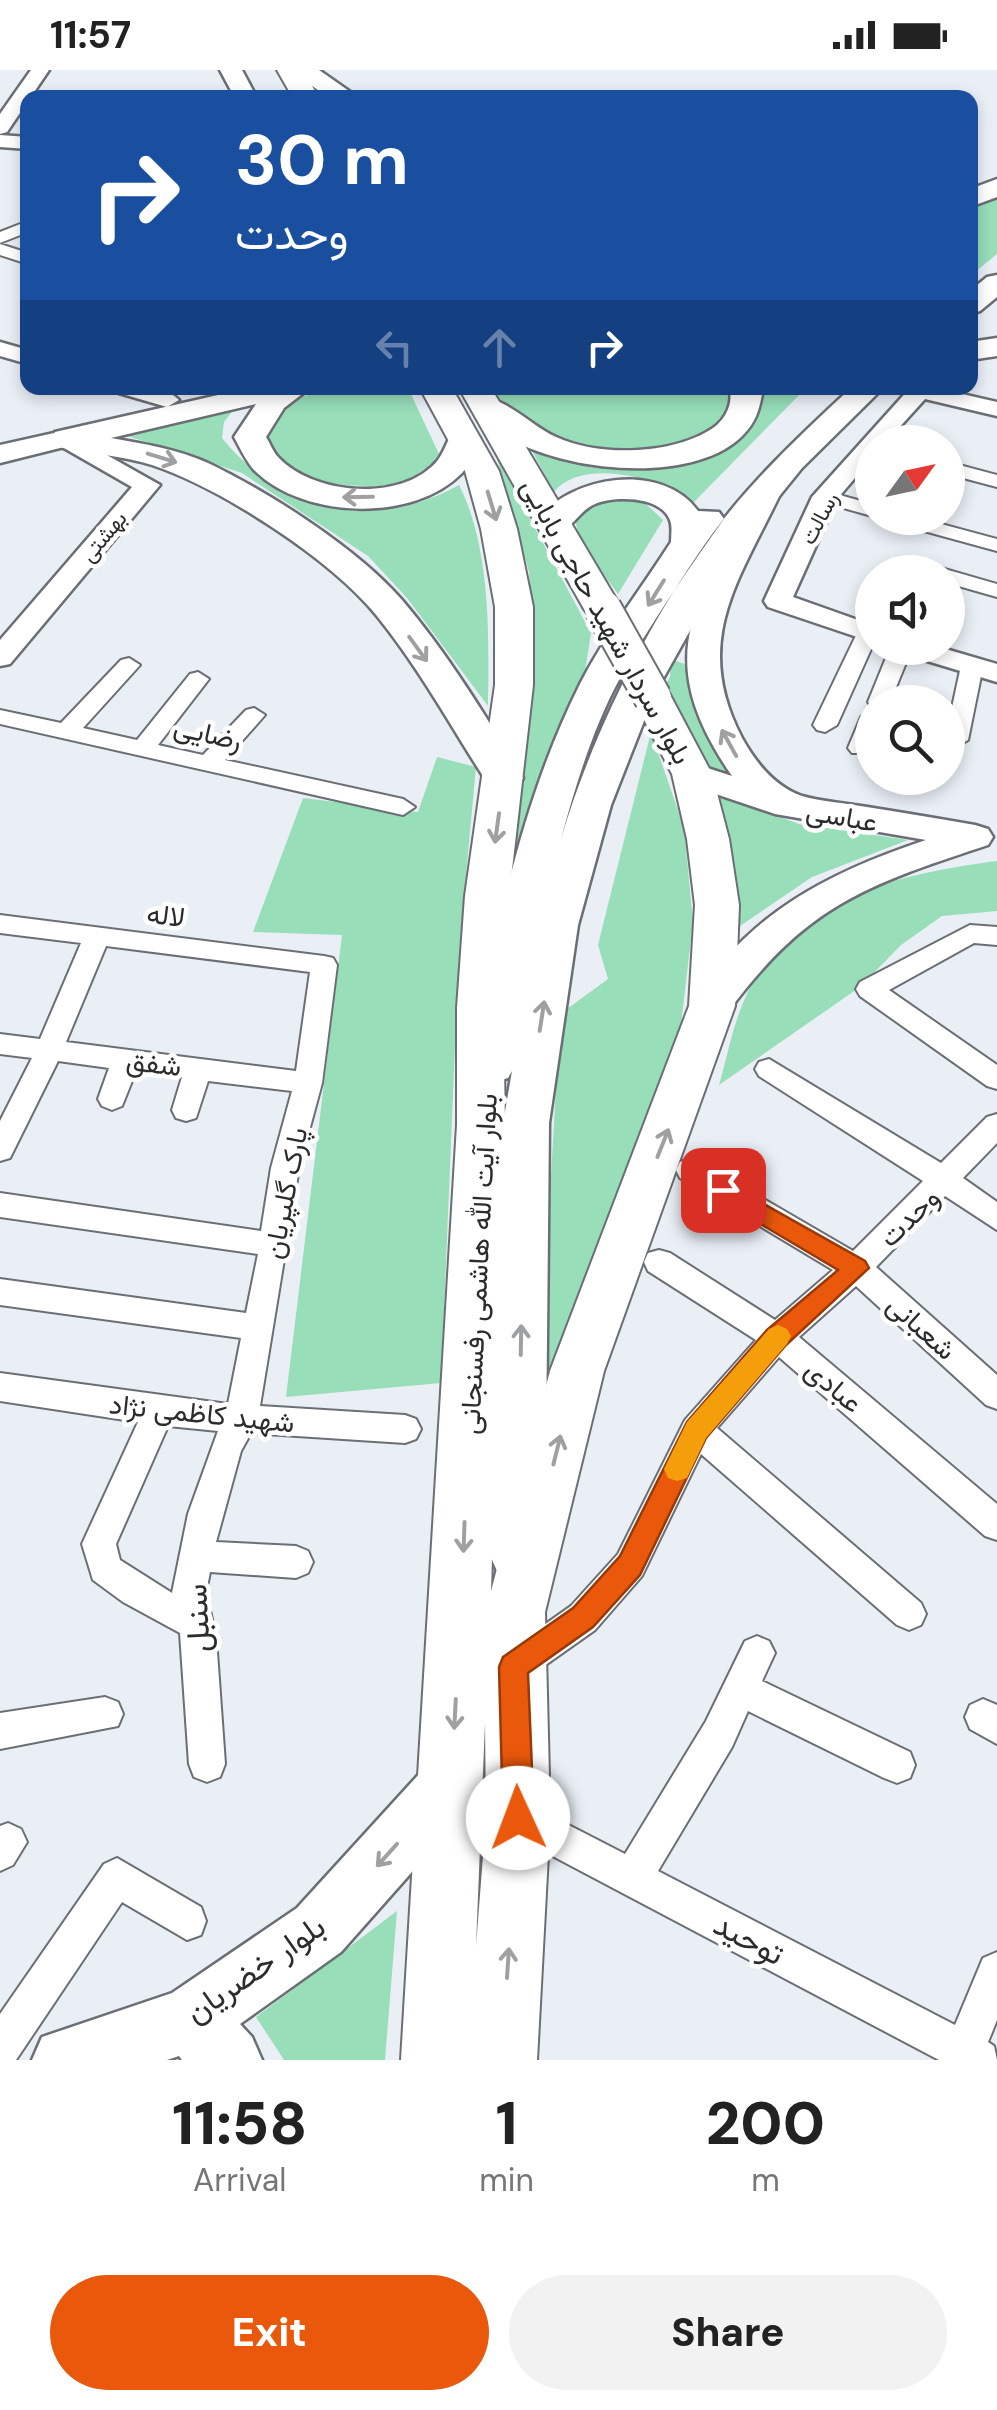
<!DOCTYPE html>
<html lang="en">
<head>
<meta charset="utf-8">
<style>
	body { margin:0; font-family:"DM Sans",Vazirmatn,sans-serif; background:#f2f2f2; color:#222; height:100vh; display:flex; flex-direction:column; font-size:38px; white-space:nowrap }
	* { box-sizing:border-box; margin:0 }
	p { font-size:32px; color:#767676 }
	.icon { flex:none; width:55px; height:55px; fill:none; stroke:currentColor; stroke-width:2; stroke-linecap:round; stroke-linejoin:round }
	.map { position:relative; height:1990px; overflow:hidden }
	.side { display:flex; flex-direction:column; background:#fff; flex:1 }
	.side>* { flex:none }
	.hud { position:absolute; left:20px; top:20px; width:958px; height:305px; border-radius:20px; box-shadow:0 5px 15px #0003; background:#1a4fa0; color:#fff; overflow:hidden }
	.needle { width:65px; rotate:57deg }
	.buttons { position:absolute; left:855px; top:355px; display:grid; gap:20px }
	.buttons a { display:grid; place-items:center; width:110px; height:110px; border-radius:50%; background:#fff; box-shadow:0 5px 15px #0003; font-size:50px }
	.pin { position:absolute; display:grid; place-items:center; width:85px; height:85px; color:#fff; margin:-42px; border-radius:20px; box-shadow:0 5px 15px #0006 }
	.me { position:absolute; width:110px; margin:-55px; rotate:358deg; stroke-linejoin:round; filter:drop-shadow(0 0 8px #0008) }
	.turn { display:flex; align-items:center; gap:35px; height:210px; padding:0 50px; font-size:45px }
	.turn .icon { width:130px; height:130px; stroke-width:2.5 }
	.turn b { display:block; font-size:70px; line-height:85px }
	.lanes { display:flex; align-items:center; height:95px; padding:0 50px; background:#0003; justify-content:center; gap:50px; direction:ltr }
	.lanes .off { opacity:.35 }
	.eta { display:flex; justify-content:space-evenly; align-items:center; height:170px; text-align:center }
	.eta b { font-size:60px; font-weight:800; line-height:70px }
	.cta { display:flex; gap:20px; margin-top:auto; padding:20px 50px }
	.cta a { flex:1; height:115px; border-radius:60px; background:#ea580c; color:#fff; font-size:40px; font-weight:800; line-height:115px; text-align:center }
	.cta a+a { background:#f2f2f2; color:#222 }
	.status { display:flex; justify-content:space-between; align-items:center; height:70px; padding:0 50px; background:#fff; direction:ltr }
	.status svg { height:28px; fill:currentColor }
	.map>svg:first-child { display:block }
</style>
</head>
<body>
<div class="status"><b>11:57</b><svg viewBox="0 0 49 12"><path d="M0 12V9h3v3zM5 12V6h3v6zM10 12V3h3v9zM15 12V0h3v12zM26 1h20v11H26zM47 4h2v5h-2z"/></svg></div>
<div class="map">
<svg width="997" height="1990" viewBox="0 0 997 1990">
	<rect width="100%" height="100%" fill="#eaeff6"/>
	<!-- green -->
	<path fill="#97deb9" d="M 997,122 L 997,184 L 970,206 L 970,136 Z
		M 337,318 L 408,318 L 440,386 C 430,396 415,407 401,412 C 367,423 257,414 265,359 C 266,351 275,340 280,332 Z
		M 490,318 L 725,318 L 730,324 L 727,347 C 718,355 708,366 697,371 C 640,393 515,385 490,318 Z
		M 757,318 L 806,318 L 692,434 C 664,407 581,387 554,422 L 530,377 L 563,389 L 602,396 L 670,393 L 759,328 Z
		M 238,334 L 224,352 L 222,368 C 283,443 373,463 459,415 C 491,478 489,567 488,636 L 407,528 L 368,486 L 242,403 L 124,365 Z
		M 496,385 L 591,563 L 583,615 L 488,907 L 534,563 L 529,502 Z
		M 600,428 L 644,432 L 663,450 L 618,524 C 602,501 571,470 576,440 Z
		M 671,589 L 690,596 C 694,638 711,672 733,708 L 698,691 L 662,620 L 670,607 Z
		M 651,662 L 684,758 L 693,851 L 680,964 L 538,1343 L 560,944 L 608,909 L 598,875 Z
		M 437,687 L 476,697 L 459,881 L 441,1313 L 286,1327 L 342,865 L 253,862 L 303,728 L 418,742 Z
		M 713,722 L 799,754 L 908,770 L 812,807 L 740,856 Z
		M 997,791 L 997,841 L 942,846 L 901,875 L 860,917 L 719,1015 C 727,988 732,959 743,933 C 785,829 897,804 997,791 Z
		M 397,1841 L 385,1990 L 284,1990 L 256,1947 Z"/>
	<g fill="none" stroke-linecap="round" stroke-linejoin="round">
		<!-- minor casing -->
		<g stroke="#6b6f75" stroke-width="4">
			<path id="minor" d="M 28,151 L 28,162 L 0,173 L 0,162 Z
				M 0,174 L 28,183 L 28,194 L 0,185 Z
				M 948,392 L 997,405 L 997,417 L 948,404 Z
				M 825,421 L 872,434 L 872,446 L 818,431 L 818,423 Z
				M 888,448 L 919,448 L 997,469 L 997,481 L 891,452 Z
				M 910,489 L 997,514 L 997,527 L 948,513 L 948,502 L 896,502 L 903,491 Z
				M 872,548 L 872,577 L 837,655 L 825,662 L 817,660 L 813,655 L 861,555 Z
				M 890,578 L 912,578 L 890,632 L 872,632 L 871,637 L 868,632 Z
				M 129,588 L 140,595 L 83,658 L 137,670 L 190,604 L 198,602 L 209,609 L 158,675 L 203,685 L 246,640 L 254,638 L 265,645 L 225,690 L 403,729 L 415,737 L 403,745 L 0,654 L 0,640 L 61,653 L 121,590 Z
				M 972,589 L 983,596 L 968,670 L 956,677 L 948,675 L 948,656 L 961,596 Z
				M 872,640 L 872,678 L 868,683 L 852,683 L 848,678 L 861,647 Z
				M 0,845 L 324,886 L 333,888 L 337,895 L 322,1013 L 299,1098 L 260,1336 L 405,1345 L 416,1349 L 421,1359 L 416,1369 L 405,1373 L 251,1363 L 241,1381 L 216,1472 L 296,1476 L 308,1481 L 313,1492 L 308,1503 L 296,1508 L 210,1502 L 206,1522 L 216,1568 L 225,1694 L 220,1707 L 207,1712 L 194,1707 L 189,1694 L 180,1563 L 123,1532 L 93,1510 L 82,1474 L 138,1352 L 0,1331 L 0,1303 L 228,1334 L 241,1268 L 0,1235 L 0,1209 L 246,1243 L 258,1184 L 0,1147 L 0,1123 L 261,1161 L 271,1098 L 292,1021 L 208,1011 L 196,1048 L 186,1051 L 176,1048 L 172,1040 L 182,1007 L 136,1001 L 122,1036 L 112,1040 L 102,1036 L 98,1029 L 109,998 L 58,991 L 10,1088 L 0,1091 L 0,1051 L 32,988 L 0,984 L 0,964 L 40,969 L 81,873 L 0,863 ZM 106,876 L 310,902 L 296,1001 L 66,972 ZM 168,1356 L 218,1361 L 188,1444 L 172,1523 L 120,1490 L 116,1474 Z
				M 970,855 L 997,857 L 997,875 L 974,873 L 889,920 L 997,995 L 997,1019 L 987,1016 L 860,926 L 856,919 L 860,912 Z
				M 769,989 L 941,1093 L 987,1047 L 997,1044 L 997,1073 L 963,1108 L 997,1132 L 997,1160 L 945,1126 L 876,1197 L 997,1305 L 997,1339 L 986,1335 L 856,1216 L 799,1267 L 997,1434 L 997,1470 L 985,1466 L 779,1287 L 717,1358 L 921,1533 L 926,1544 L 921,1555 L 909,1560 L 897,1555 L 701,1384 L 642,1506 L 595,1560 L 527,1608 L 515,1613 L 503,1608 L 497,1596 L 503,1584 L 571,1536 L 618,1484 L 685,1350 L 756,1270 L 648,1201 L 644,1192 L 648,1183 L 659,1180 L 670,1183 L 775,1250 L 833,1200 L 680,1108 L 676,1100 L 680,1092 L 690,1089 L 700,1092 L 853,1181 L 923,1111 L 759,1006 L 755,999 L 759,992 Z
				M 757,1566 L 769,1571 L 775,1583 L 762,1611 L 910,1682 L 915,1695 L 910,1708 L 897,1713 L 884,1708 L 748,1641 L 732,1677 L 658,1801 L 955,1955 L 983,1888 L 997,1882 L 997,1950 L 988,1972 L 994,1976 L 997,1990 L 939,1990 L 505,1761 L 499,1748 L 505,1735 L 518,1729 L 625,1784 L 706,1651 L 745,1571 Z
				M 105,1627 L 118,1632 L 123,1644 L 118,1656 L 0,1679 L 0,1643 Z
				M 983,1629 L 997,1635 L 997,1674 L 970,1659 L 965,1647 L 970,1635 Z
				M 8,1753 L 21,1759 L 27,1772 L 13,1795 L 0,1801 L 0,1756 Z
				M 117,1788 L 201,1837 L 206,1851 L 201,1865 L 187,1870 L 122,1832 L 16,1990 L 0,1990 L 0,1944 L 104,1794 Z"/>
		</g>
		<!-- tertiary casing -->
		<g stroke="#6b6f75" stroke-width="5">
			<path id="tertiary" d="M 31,0 L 49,0 L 7,62 L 0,64 L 0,44 Z
				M 0,65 L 28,67 L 28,79 L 0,77 Z
				M 0,272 L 28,280 L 28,294 L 0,286 Z
				M 115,318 C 136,317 164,315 179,330 L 167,337 L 119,323 Z
				M 910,318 L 936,318 L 997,332 L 997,346 L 925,329 L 886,372 L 872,372 L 872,388 L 837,429 L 793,527 L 872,555 L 872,572 L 768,537 L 764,531 L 812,427 Z
				M 66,362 L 160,415 L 10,594 L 0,596 L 0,570 L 132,417 L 57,374 L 54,369 Z
				M 900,578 L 942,578 L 997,594 L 997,612 L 904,584 Z"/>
		</g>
		<!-- secondary casing -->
		<g stroke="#6b6f75" stroke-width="5">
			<path id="secondary" d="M 220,0 L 242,0 L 257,28 L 235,28 Z
				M 54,363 L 68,371 L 64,377 L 0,393 L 0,375 Z
				M 768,409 L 778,412 L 783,418 C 741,508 690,569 742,668 C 756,693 774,716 802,726 C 818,731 837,732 854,735 C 894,741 935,748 975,755 L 988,759 L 993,767 L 988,775 C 864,816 807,835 727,943 L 713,947 L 699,943 L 694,933 C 745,844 832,801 926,770 L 775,744 L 680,712 L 675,704 L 680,696 L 692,693 L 732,706 C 648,584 698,534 753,418 L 758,412 Z"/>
		</g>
		<!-- primary casing -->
		<g stroke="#6b6f75" stroke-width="5">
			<path id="primary" d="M 290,0 L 319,0 L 359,28 L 329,28 Z
				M 997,109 L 997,127 L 970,137 L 970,119 Z
				M 997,205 L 997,227 L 980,241 L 970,244 L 970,221 L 987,207 Z
				M 997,268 L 997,286 L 970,290 L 970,272 Z
				M 249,318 L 310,318 L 284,338 L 266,367 C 270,373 273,382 278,387 C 313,425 403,433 438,390 C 444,382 447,371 453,362 L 475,362 L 480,369 C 475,380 470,394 462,403 C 413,453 303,449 254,400 C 246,391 240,378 234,367 L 256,334 L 111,368 C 144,374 177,379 208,393 C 269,422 358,479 402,530 C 448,584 487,648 523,708 L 518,717 L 504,720 L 490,717 C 453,660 420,599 377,546 C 331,489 221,418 152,395 C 121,385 86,384 55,376 L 50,369 L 55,362 Z
				M 729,318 L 759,318 L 762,324 C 759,341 755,353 743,365 C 688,423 514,400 470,336 L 474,329 C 502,322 530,356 556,367 C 599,387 673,385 713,358 C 726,349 734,332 729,318 Z
				M 851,318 L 883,318 L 802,398 L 734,482 L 655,623 L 611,735 L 578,855 L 549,1053 L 545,1483 L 537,1501 L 517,1508 L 497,1501 L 489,1483 L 503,1053 L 512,1001 L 508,1008 L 492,1013 L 476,1008 L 469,996 C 495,866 520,734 580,614 C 605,565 641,519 671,472 C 671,464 673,455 669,448 C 658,426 615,426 595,434 C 581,440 576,452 565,459 C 558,463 548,461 541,459 L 536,452 C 569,405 662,391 698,441 L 719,442 L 724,449 C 687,501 650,554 619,610 C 593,658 575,717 561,769 C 590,670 645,559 705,474 C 746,416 799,366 851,318 Z
				M 452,1682 L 473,1691 L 482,1712 L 473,1733 L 341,1882 L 240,1954 L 252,1967 L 262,1990 L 182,1990 L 179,1986 L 167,1990 L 32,1990 L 42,1967 L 172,1923 L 297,1838 L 431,1691 Z"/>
		</g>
		<!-- trunk casing -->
		<g stroke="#6b6f75" stroke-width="4">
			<path id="trunk" d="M 277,0 L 303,0 L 319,28 L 293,28 Z
				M 420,318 L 452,318 L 499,401 L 517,459 L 533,537 L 533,615 L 509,826 L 503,938 L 505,1055 L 491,1521 L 550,1301 L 689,936 L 695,835 L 687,769 L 672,704 L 633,628 L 639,619 L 653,616 L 667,619 L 712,704 L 729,769 L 739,835 L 735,936 L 604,1301 L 545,1542 L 550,1748 L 537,1990 L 401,1990 L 457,1055 L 457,938 L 465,826 L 495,615 L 495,537 L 481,459 L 465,401 ZM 485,1653 L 486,1748 L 476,1876 Z
				M 459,318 L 491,318 L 622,539 L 616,547 L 603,550 L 590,547 L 584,539 Z"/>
		</g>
		<!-- minor -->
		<use href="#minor" fill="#fff" fill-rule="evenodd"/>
		<!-- tertiary -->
		<use href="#tertiary" fill="#fff" fill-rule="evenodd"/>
		<!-- secondary -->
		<use href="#secondary" fill="#fff" fill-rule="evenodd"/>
		<!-- primary -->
		<use href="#primary" fill="#fff" fill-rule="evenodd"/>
		<!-- trunk -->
		<use href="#trunk" fill="#fff" fill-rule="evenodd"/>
		<!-- trunk-bridge casing -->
		<g stroke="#6b6f75" stroke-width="40" stroke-linecap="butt">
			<path id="trunk-bridge" d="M 603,539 L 653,628"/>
		</g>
		<!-- trunk-bridge -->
		<use href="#trunk-bridge" stroke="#fff" stroke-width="36"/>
	</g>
	<!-- one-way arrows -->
	<defs><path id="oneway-shaft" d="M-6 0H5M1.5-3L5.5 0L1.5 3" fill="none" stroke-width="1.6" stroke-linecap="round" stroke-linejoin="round" transform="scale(2.5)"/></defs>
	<g stroke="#9fa0a1">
		<use href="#oneway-shaft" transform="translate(162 388) rotate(17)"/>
		<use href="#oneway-shaft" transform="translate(358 427) rotate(179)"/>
		<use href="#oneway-shaft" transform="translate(492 436) rotate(73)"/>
		<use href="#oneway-shaft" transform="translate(656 523) rotate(122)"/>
		<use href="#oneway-shaft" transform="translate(418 579) rotate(54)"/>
		<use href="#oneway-shaft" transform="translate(729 673) rotate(-119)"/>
		<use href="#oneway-shaft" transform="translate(497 758) rotate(98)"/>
		<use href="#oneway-shaft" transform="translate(542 946) rotate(-81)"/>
		<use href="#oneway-shaft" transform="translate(663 1073) rotate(-68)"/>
		<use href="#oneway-shaft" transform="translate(521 1270) rotate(-89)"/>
		<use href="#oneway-shaft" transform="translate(557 1380) rotate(-76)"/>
		<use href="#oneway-shaft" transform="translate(464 1467) rotate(92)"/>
		<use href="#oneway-shaft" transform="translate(455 1644) rotate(93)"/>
		<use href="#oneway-shaft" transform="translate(387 1785) rotate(132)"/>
		<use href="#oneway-shaft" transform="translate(508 1893) rotate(-86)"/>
	</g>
	<!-- route -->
	<path fill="#ea580c" stroke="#983908" stroke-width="2.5" d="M 723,1111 L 865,1191 L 869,1198 L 786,1275 L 706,1368 L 640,1505 L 593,1557 L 528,1603 L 534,1748 L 529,1759 L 518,1764 L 507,1759 L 503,1748 L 499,1597 L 503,1587 L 573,1538 L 620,1486 L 687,1352 L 767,1260 L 838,1200 L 715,1127 L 711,1120 L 715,1113 Z"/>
	<!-- slow -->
	<path fill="#f59e0b" d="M 778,1255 L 787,1259 L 791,1266 L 787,1274 L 706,1368 L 687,1408 L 677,1411 L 668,1408 L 664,1399 L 687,1352 L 769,1259 Z"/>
	<g text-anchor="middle" stroke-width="9" stroke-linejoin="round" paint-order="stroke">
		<!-- far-street labels -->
		<g font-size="22" fill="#2a2c2e" stroke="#fff">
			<text transform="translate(819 448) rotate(-62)" y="8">رسالت</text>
			<text transform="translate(103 466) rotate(-50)" y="8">بهشتی</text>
		</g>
		<!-- street labels -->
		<g font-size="28" fill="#2a2c2e" stroke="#fff">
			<text transform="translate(607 551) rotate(61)" y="10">بلوار سردار شهید حاجی بابایی</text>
			<text transform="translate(208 663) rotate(13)" y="10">رضایی</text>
			<text transform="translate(842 746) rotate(10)" y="10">عباسی</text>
			<text transform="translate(166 845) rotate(7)" y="10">لاله</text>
			<text transform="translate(154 993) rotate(7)" y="10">شفق</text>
			<text transform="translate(285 1123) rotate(-79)" y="10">پارک گلپریان</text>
			<text transform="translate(909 1147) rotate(-44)" y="10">وحدت</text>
			<text transform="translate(478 1194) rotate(-87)" y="10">بلوار آیت الله هاشمی رفسنجانی</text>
			<text transform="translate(922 1257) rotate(42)" y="10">شعبانی</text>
			<text transform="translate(834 1316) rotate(40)" y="10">عبادی</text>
			<text transform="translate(202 1343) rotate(6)" y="10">شهید کاظمی نژاد</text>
		</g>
		<!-- near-street labels -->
		<g font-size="32" fill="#2a2c2e" stroke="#fff">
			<text transform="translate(197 1548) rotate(-93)" y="11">سنبل</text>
			<text transform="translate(749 1869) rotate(28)" y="11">توحید</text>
			<text transform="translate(255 1899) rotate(-35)" y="11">بلوار خضریان</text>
		</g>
	</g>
</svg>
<div class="buttons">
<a><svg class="needle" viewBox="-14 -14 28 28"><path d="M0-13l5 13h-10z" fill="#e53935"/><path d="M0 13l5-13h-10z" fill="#767676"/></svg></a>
<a><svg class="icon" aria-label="sound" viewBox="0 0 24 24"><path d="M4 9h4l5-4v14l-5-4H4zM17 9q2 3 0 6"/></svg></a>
<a><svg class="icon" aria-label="search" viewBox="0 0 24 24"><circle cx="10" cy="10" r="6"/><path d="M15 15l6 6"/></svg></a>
</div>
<div class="pin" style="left:723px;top:1120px;background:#d93025"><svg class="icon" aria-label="arrive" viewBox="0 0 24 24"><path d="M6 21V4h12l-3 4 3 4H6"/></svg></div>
<svg class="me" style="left:518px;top:1748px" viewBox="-20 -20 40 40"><circle r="19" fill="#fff"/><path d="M0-13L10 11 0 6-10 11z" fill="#ea580c"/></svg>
<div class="hud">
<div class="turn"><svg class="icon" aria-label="right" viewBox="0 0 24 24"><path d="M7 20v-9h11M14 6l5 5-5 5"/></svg><div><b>30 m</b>وحدت</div></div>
<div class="lanes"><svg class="icon off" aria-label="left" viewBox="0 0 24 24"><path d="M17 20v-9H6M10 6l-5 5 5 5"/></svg><svg class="icon off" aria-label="ahead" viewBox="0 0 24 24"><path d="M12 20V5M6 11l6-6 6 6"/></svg><svg class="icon" aria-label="right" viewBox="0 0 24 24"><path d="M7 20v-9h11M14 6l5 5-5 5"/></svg></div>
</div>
</div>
<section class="side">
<div class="eta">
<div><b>11:58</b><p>Arrival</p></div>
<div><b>1</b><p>min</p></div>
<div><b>200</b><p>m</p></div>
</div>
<div class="cta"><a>Exit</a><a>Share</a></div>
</section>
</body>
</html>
